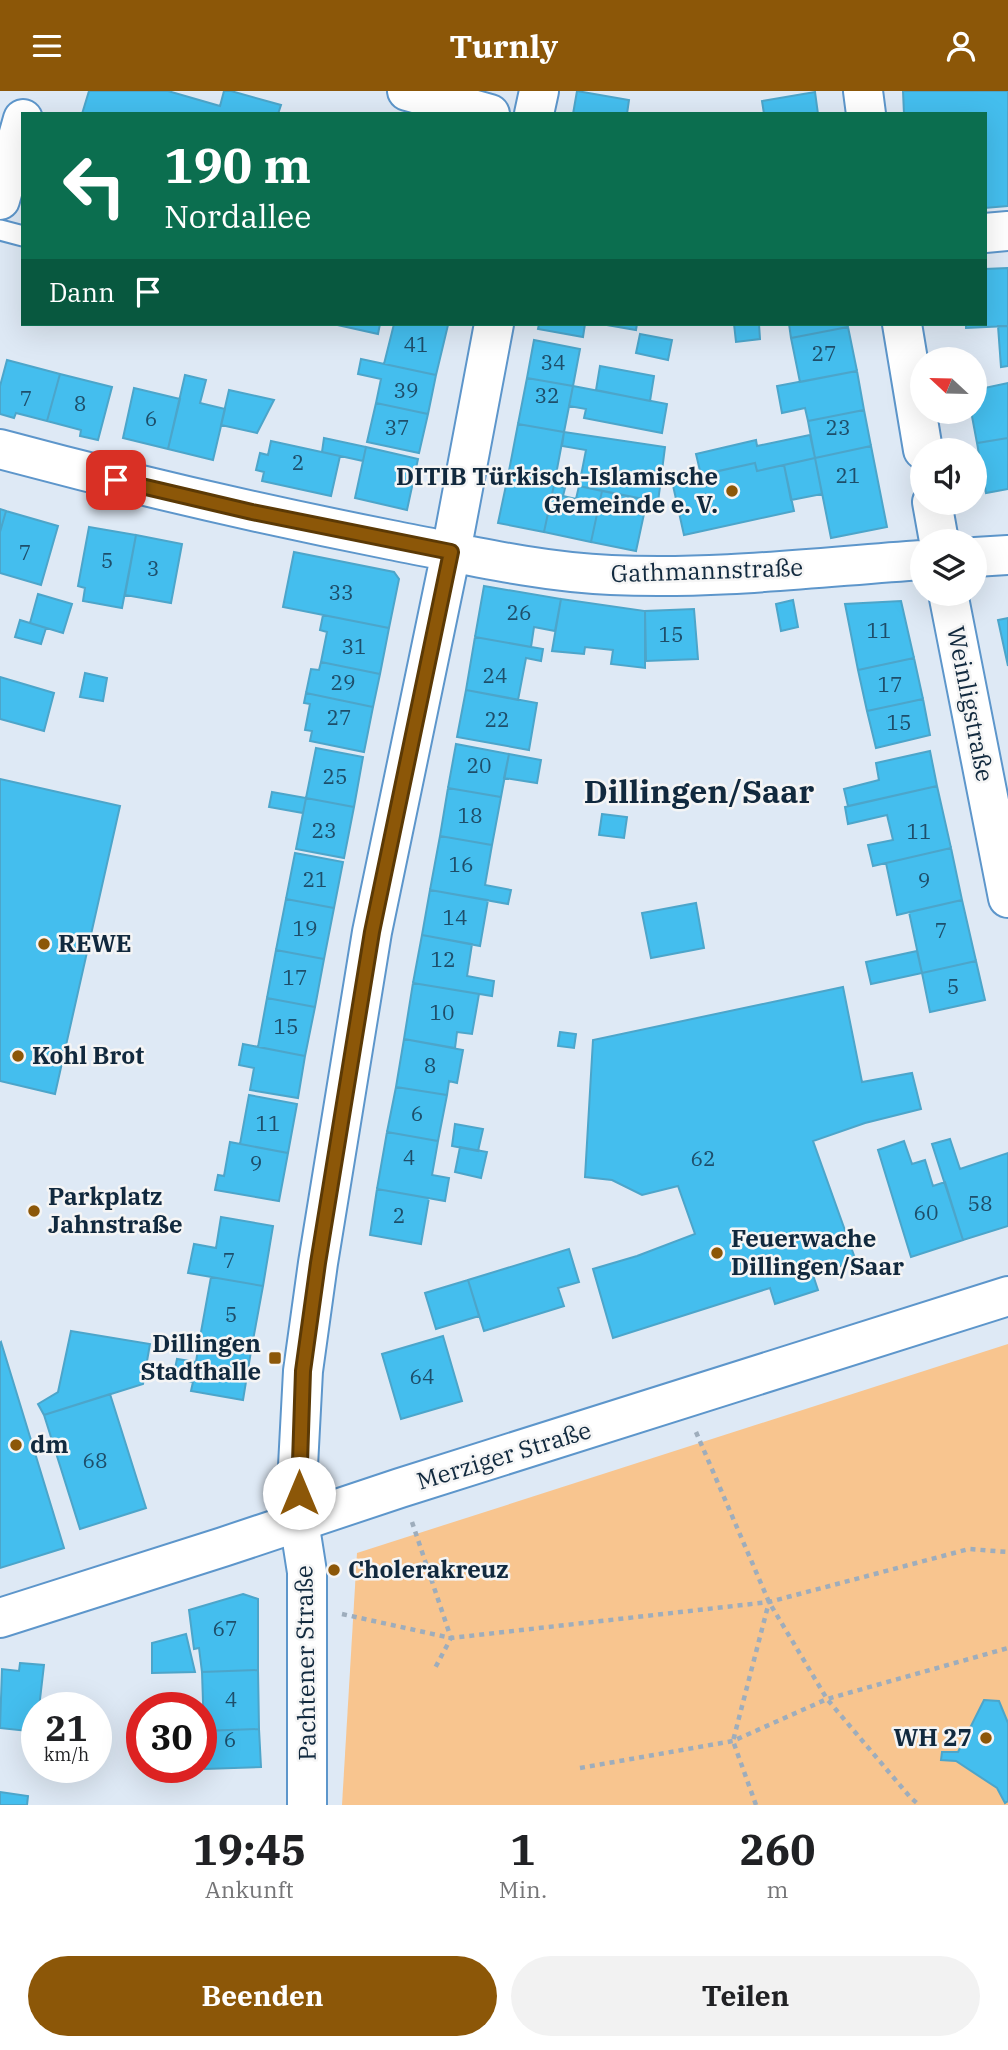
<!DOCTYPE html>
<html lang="de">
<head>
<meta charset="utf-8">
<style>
	body { margin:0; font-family:"IBM Plex Serif",serif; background:#f2f2f2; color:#202124; height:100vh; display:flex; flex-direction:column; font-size:26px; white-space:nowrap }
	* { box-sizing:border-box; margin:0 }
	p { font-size:23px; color:#757577 }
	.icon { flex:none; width:38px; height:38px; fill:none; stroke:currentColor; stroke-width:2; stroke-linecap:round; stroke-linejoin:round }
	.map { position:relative; height:1714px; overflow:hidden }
	.details { display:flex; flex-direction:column; background:#fff; flex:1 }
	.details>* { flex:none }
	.top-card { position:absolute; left:21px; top:21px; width:966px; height:214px; border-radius:0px; box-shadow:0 7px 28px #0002; background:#0b6e4f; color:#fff; overflow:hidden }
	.needle { width:46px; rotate:292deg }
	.controls { position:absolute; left:910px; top:256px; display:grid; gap:14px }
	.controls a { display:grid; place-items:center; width:77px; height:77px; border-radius:50%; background:#fff; box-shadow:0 7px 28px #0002; font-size:35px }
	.speed { position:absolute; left:21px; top:1601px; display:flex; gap:14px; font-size:35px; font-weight:700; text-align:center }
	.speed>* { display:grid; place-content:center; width:91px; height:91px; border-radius:50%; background:#fff; box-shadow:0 7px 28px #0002; line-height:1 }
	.speed small { font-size:18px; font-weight:400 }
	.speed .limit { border:10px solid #d22; background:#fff; color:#111 }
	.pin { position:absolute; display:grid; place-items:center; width:60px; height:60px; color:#fff; margin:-30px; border-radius:14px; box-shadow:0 4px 10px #0006 }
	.me { position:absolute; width:77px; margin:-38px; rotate:0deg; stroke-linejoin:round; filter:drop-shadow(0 0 5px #0008) }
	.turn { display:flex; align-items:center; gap:24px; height:147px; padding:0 28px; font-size:32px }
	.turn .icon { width:91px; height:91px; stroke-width:2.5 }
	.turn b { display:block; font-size:49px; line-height:60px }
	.then { display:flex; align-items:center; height:66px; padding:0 28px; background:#0003; gap:14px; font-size:26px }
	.eta { display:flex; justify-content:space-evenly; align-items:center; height:119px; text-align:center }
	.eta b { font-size:42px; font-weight:700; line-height:49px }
	.action { display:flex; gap:14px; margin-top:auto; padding:14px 28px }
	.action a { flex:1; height:80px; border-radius:42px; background:#8c5708; color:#fff; font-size:28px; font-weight:700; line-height:80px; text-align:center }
	.action a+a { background:#f2f2f2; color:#202124 }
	header { display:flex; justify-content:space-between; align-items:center; height:91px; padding:0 28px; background:#8c5708; color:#fff; font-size:32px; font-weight:700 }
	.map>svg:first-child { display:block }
</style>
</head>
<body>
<header><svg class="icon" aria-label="menu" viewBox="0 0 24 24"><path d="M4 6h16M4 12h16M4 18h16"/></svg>Turnly<svg class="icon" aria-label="person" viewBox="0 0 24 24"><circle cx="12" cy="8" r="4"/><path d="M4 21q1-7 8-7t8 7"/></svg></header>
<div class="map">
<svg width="1008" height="1714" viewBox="0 0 1008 1714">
	<rect width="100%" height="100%" fill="#dee9f5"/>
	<!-- green -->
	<path fill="#f8c58f" d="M 1008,1253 L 1008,1714 L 342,1714 L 357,1462 Z"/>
	<!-- building -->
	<path fill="#44beee" stroke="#4ca5ca" stroke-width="2" d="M 89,0 L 168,0 L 220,15 L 224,0 L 231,0 L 281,14 L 278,23 L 82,23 Z
		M 577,0 L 629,9 L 627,23 L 573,23 Z
		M 903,0 L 1008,0 L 1008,115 L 985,117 L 985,23 L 904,23 Z
		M 815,1 L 818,23 L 764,23 L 762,10 Z
		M 1008,177 L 1008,235 L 966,237 L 966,233 L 985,233 L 985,178 Z
		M 333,233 L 380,233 L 378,243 Z
		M 394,233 L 448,234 L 436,284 L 384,273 Z
		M 539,233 L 585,233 L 583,246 L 538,238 Z
		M 601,233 L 637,233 L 636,239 Z
		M 734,233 L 759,233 L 760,248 L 736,251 Z
		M 789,233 L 847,233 L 848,236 L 791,247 Z
		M 998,235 L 1008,235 L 1008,275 L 1001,276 Z
		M 848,236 L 857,280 L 800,291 L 791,247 Z
		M 640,243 L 672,249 L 668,269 L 636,262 Z
		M 534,249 L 580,258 L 573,295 L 527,287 Z
		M 361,268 L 436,284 L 428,323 L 376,312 L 381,288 L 358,283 Z
		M 7,269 L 60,283 L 47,330 L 16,322 L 14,327 L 0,323 L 0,295 Z
		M 600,275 L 654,285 L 650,310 L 596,299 Z
		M 857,280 L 864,319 L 808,330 L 805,317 L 782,322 L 777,295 Z
		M 60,283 L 112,296 L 98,349 L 80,345 L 81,339 L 47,330 Z
		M 185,284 L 206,289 L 200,312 L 225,318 L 213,369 L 168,358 Z
		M 527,287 L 573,295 L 564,341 L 518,333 Z
		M 1008,292 L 1008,347 L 977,352 L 971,320 L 975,320 L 975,299 Z
		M 573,295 L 667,313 L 662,342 L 584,327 L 586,318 L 569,315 Z
		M 134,297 L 180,308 L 168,358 L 123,347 Z
		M 229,299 L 274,309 L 257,342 L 221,334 Z
		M 376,312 L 428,323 L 419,362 L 367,351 Z
		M 864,319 L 871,355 L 815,367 L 808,330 Z
		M 518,333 L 564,341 L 554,394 L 508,385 Z
		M 564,341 L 665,356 L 658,411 L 579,395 L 586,359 L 562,355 Z
		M 810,344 L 815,367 L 757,380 L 755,372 L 701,384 L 696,363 L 756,349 L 757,355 Z
		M 324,347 L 366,356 L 363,370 L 322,361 Z
		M 1008,347 L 1008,398 L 986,402 L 977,352 Z
		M 271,350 L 340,365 L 331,405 L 262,390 L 264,381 L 256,379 L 260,362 L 268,364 Z
		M 871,355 L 887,436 L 831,447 L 815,367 Z
		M 366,356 L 418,368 L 407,419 L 355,407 Z
		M 815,367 L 822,403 L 791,409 L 784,374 Z
		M 755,372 L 757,380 L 784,374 L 794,420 L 684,444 L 672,390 Z
		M 508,385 L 554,394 L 544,441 L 498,432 Z
		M 554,394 L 565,397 L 563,405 L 576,408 L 579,395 L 602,400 L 591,451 L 544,441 Z
		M 602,400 L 647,409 L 636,460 L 591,451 Z
		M 0,418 L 6,420 L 0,441 Z
		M 6,420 L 58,435 L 41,494 L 0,482 L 0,441 Z
		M 89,436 L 136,444 L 122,517 L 83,510 L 85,497 L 78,495 Z
		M 136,444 L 182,453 L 171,512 L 125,504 Z
		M 294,461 L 394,481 L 399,488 L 389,537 L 283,516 Z
		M 484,495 L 561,508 L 555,540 L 534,536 L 531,556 L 475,546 Z
		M 38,503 L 72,513 L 63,542 L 30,532 Z
		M 561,508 L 645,520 L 645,577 L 611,573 L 613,559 L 585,556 L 584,563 L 552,560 Z
		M 793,509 L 798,536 L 781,540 L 776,513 Z
		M 901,510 L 914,567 L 858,579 L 845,513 Z
		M 694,518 L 698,568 L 646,570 L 645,520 Z
		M 323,524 L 389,537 L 380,583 L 321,571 L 327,541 L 320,539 Z
		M 1008,527 L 1008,575 L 998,529 Z
		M 20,529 L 46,537 L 41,553 L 15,546 Z
		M 475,546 L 543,558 L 541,570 L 526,567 L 518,609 L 466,599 Z
		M 914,567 L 923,608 L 867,620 L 858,579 Z
		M 321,571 L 380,583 L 373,616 L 306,602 L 311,578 L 319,579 Z
		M 85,582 L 107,587 L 103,610 L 80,606 Z
		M 0,586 L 54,602 L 44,640 L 0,628 Z
		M 466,599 L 537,612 L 529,659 L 457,646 Z
		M 306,602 L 373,616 L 364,661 L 310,650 L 312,640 L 305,639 L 310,613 L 304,612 Z
		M 923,608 L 930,644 L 876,657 L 867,620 Z
		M 456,653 L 509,663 L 501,706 L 448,697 Z
		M 316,657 L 363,666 L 354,716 L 306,707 Z
		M 930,660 L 937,695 L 848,715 L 844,698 L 879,689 L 876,672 Z
		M 509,663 L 541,669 L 537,692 L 504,687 Z
		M 0,688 L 120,715 L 55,1003 L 0,990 Z
		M 937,695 L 951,757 L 873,775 L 868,754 L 893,749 L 887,724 L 848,733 L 845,716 Z
		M 448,697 L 501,706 L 492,754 L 440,745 Z
		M 272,701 L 306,707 L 303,722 L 269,716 Z
		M 306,707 L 354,716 L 344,767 L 296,758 Z
		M 602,723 L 627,726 L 624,747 L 599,744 Z
		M 440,745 L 492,754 L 485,794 L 511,799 L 508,813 L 430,799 Z
		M 951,757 L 962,809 L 897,824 L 886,772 Z
		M 295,762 L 343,771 L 334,817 L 286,808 Z
		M 430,799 L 488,809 L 480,855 L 422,844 Z
		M 286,808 L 334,817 L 324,868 L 276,859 Z
		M 962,809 L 976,870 L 922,882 L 909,821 Z
		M 696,812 L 704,857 L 651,867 L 642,822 Z
		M 422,844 L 472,853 L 467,885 L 494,890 L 492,905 L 413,892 Z
		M 276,859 L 324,868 L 315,916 L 267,907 Z
		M 917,860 L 922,882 L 871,893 L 866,871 Z
		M 976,870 L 985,909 L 930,921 L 922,882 Z
		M 413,892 L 479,903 L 472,943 L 457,941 L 455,957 L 404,948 Z
		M 843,896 L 862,991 L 912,982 L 921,1018 L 865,1032 L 813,1050 L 856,1170 L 813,1184 L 818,1199 L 775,1213 L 770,1197 L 613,1247 L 593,1178 L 637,1165 L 695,1143 L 678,1095 L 642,1104 L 612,1089 L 585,1086 L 593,949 Z
		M 267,907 L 315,916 L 305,965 L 258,956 Z
		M 560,941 L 576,943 L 574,957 L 558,955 Z
		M 404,948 L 463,959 L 457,992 L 449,990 L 447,1004 L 396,996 Z
		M 243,953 L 305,965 L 298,1007 L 250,999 L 254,977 L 239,974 Z
		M 396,996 L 447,1004 L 438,1050 L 387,1041 Z
		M 249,1004 L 297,1013 L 288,1062 L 240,1053 Z
		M 455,1033 L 483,1038 L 478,1060 L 452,1055 Z
		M 387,1041 L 438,1050 L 432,1084 L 449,1087 L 445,1110 L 377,1098 Z
		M 950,1048 L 960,1078 L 1008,1062 L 1008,1135 L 963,1149 L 932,1053 Z
		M 904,1050 L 912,1073 L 925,1069 L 933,1095 L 945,1091 L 963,1149 L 911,1166 L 878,1059 Z
		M 230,1051 L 288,1062 L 279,1110 L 215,1099 L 218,1084 L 224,1085 Z
		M 460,1056 L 487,1061 L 481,1087 L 455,1081 Z
		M 377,1098 L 429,1107 L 421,1153 L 370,1144 Z
		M 221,1126 L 273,1135 L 263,1195 L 188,1182 L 194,1153 L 216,1157 Z
		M 569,1158 L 579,1191 L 558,1197 L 564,1215 L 484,1240 L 468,1189 Z
		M 211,1186 L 263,1195 L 251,1260 L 199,1252 Z
		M 468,1189 L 479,1225 L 436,1238 L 425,1202 Z
		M 71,1240 L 150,1253 L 143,1293 L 44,1324 L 38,1313 L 58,1301 Z
		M 443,1245 L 462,1310 L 401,1328 L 382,1263 Z
		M 1,1251 L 64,1457 L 0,1477 L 0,1252 Z
		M 199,1252 L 251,1260 L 243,1309 L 191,1300 L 193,1291 L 173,1287 L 177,1268 L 196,1271 Z
		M 110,1303 L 146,1417 L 80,1438 L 44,1324 Z
		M 243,1503 L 258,1508 L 258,1579 L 202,1581 L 199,1557 L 194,1558 L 189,1519 Z
		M 186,1543 L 195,1581 L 152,1582 L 152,1552 Z
		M 20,1572 L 44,1574 L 39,1617 L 37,1617 L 37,1641 L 0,1637 L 2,1578 L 19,1580 Z
		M 258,1579 L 259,1638 L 204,1640 L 202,1581 Z
		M 984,1609 L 999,1610 L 1008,1632 L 1008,1710 L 1005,1712 L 997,1697 L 956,1670 L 941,1669 L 942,1661 L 958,1661 Z
		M 259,1638 L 261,1676 L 205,1678 L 205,1658 L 201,1658 L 201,1640 Z
		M 0,1701 L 28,1705 L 27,1714 L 0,1714 Z"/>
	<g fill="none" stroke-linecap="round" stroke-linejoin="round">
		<!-- lane casing -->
		<g stroke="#5d96cb" stroke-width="23">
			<path id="lane" d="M 0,139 L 23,145"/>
		</g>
		<!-- street casing -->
		<g stroke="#5d96cb" stroke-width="42">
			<path id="street" d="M 407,0 L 490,23
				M 863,0 L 866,23
				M 534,23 L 539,0
				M 0,109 L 23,28
				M 985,142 L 1008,140
				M 902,233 L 923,359
				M 0,358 C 130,393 260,423 391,449 C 464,463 537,481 611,484 C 714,489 819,476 922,469
				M 932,411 L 939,450
				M 975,466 L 1008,464
				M 948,502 L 1008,807
				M 307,1714 L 307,1481 L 299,1430 L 298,1375 L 303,1280 L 318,1172 L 372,841 L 451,461 L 494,233"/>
		</g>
		<!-- secondary casing -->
		<g stroke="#5d96cb" stroke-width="42">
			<path id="secondary" d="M 0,1527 L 223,1456 L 400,1397 L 1008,1205"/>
		</g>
		<!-- path -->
		<path stroke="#9eadbc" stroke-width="4.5" stroke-dasharray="5 5" stroke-linecap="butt" d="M 696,1341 L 769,1511 L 827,1608 L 910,1706 L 919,1714
			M 412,1431 L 451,1547 L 434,1579
			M 342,1523 L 451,1547 L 769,1511 L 969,1458 L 1008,1461
			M 580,1677 L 733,1650 L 827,1608 L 1008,1557
			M 756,1714 L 733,1650 L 769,1511"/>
		<!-- lane -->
		<use href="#lane" stroke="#fff" stroke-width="19"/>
		<!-- street -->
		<use href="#street" stroke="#fff" stroke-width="38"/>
		<!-- secondary -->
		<use href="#secondary" stroke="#fff" stroke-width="38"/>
	</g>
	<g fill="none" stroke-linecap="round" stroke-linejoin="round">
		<!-- route casing -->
		<g stroke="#5b3905" stroke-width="18">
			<path id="route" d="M 116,389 L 252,421 L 451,461 L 372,841 L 318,1172 L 303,1280 L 299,1402"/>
		</g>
		<!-- route -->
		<use href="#route" stroke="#8c5708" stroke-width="12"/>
	</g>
	<!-- markers -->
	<g fill="#8c5708" stroke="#f5f5f5" stroke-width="2.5">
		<circle cx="732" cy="400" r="7"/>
		<circle cx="44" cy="853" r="7"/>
		<circle cx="18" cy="965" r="7"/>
		<circle cx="34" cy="1120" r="7"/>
		<circle cx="717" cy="1162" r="7"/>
		<rect x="268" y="1260" width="14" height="14" rx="3.5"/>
		<circle cx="16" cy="1354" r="7"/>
		<circle cx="334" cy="1479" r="7"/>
		<circle cx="986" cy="1647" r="7"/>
	</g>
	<g text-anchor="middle" stroke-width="5" stroke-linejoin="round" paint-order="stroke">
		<!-- number labels -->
		<g font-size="21" fill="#1e4e6a">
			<text x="416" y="261">41</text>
			<text x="824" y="270">27</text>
			<text x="553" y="279">34</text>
			<text x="406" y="307">39</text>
			<text x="547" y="312">32</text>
			<text x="26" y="315">7</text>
			<text x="80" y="320">8</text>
			<text x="151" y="335">6</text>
			<text x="397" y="344">37</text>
			<text x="838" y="344">23</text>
			<text x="298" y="379">2</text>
			<text x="848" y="392">21</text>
			<text x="25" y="469">7</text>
			<text x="107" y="477">5</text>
			<text x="153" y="485">3</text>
			<text x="341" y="509">33</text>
			<text x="519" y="529">26</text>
			<text x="879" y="547">11</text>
			<text x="671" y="551">15</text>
			<text x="354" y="563">31</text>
			<text x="495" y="592">24</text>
			<text x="343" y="599">29</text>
			<text x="890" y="601">17</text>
			<text x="339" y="634">27</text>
			<text x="497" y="636">22</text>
			<text x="899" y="639">15</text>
			<text x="479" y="682">20</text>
			<text x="335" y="693">25</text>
			<text x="470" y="732">18</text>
			<text x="324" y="747">23</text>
			<text x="919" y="748">11</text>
			<text x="461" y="781">16</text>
			<text x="315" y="796">21</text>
			<text x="924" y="797">9</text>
			<text x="455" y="834">14</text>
			<text x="305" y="845">19</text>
			<text x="941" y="847">7</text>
			<text x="443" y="876">12</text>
			<text x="295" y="894">17</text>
			<text x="953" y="903">5</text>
			<text x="442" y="929">10</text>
			<text x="286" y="943">15</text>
			<text x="430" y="982">8</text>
			<text x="417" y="1030">6</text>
			<text x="268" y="1040">11</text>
			<text x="409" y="1074">4</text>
			<text x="703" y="1075">62</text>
			<text x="256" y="1080">9</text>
			<text x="980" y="1120">58</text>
			<text x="926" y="1129">60</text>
			<text x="399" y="1132">2</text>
			<text x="229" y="1177">7</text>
			<text x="231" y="1231">5</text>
			<text x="422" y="1293">64</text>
			<text x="95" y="1377">68</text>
			<text x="225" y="1545">67</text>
			<text x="231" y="1616">4</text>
			<text x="230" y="1656">6</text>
		</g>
		<!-- poi labels -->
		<g font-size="24" font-weight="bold" fill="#11293e" stroke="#f5f5f5" text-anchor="start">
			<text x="718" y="394" text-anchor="end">DITIB Türkisch-Islamische<tspan x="718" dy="28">Gemeinde e. V.</tspan></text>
			<text x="58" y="861">REWE</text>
			<text x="32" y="973">Kohl Brot</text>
			<text x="48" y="1114">Parkplatz<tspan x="48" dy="28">Jahnstraße</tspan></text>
			<text x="731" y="1156">Feuerwache<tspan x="731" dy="28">Dillingen/Saar</tspan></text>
			<text x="261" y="1261" text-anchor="end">Dillingen<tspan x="261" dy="28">Stadthalle</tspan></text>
			<text x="30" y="1362">dm</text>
			<text x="348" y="1487">Cholerakreuz</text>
			<text x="972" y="1655" text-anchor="end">WH 27</text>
		</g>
		<!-- street labels -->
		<g font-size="24" fill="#11293e" stroke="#f5f5f5">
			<text transform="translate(707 480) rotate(-2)" y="8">Gathmannstraße</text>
			<text transform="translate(970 613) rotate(79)" y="8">Weinligstraße</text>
			<text transform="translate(504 1365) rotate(-17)" y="8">Merziger Straße</text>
			<text transform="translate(306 1572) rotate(-91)" y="8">Pachtener Straße</text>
		</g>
		<!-- district labels -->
		<g font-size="32" font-weight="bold" fill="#11293e" stroke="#f5f5f5">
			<text x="699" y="712">Dillingen/Saar</text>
		</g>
	</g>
</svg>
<div class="controls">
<a><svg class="needle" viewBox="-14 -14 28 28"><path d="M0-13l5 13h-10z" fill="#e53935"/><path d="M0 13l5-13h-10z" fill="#757577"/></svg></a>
<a><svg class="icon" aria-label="sound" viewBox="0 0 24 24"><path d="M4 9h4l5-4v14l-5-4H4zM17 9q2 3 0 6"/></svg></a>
<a><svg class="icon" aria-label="layers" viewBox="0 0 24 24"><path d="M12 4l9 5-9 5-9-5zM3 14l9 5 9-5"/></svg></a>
</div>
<div class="speed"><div>21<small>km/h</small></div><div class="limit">30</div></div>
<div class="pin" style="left:116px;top:389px;background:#d93025"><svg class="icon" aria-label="arrive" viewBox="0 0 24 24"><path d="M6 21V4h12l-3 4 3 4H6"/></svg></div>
<svg class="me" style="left:299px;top:1402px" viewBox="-20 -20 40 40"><circle r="19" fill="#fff"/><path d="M0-13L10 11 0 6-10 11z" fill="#8c5708"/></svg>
<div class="top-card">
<div class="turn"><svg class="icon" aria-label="left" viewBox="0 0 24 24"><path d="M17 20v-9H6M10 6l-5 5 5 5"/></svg><div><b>190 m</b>Nordallee</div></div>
<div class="then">Dann<svg class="icon" aria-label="arrive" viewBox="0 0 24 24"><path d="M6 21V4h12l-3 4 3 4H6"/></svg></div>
</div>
</div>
<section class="details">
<div class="eta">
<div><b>19:45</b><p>Ankunft</p></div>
<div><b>1</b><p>Min.</p></div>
<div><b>260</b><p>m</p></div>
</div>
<div class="action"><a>Beenden</a><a>Teilen</a></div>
</section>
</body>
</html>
